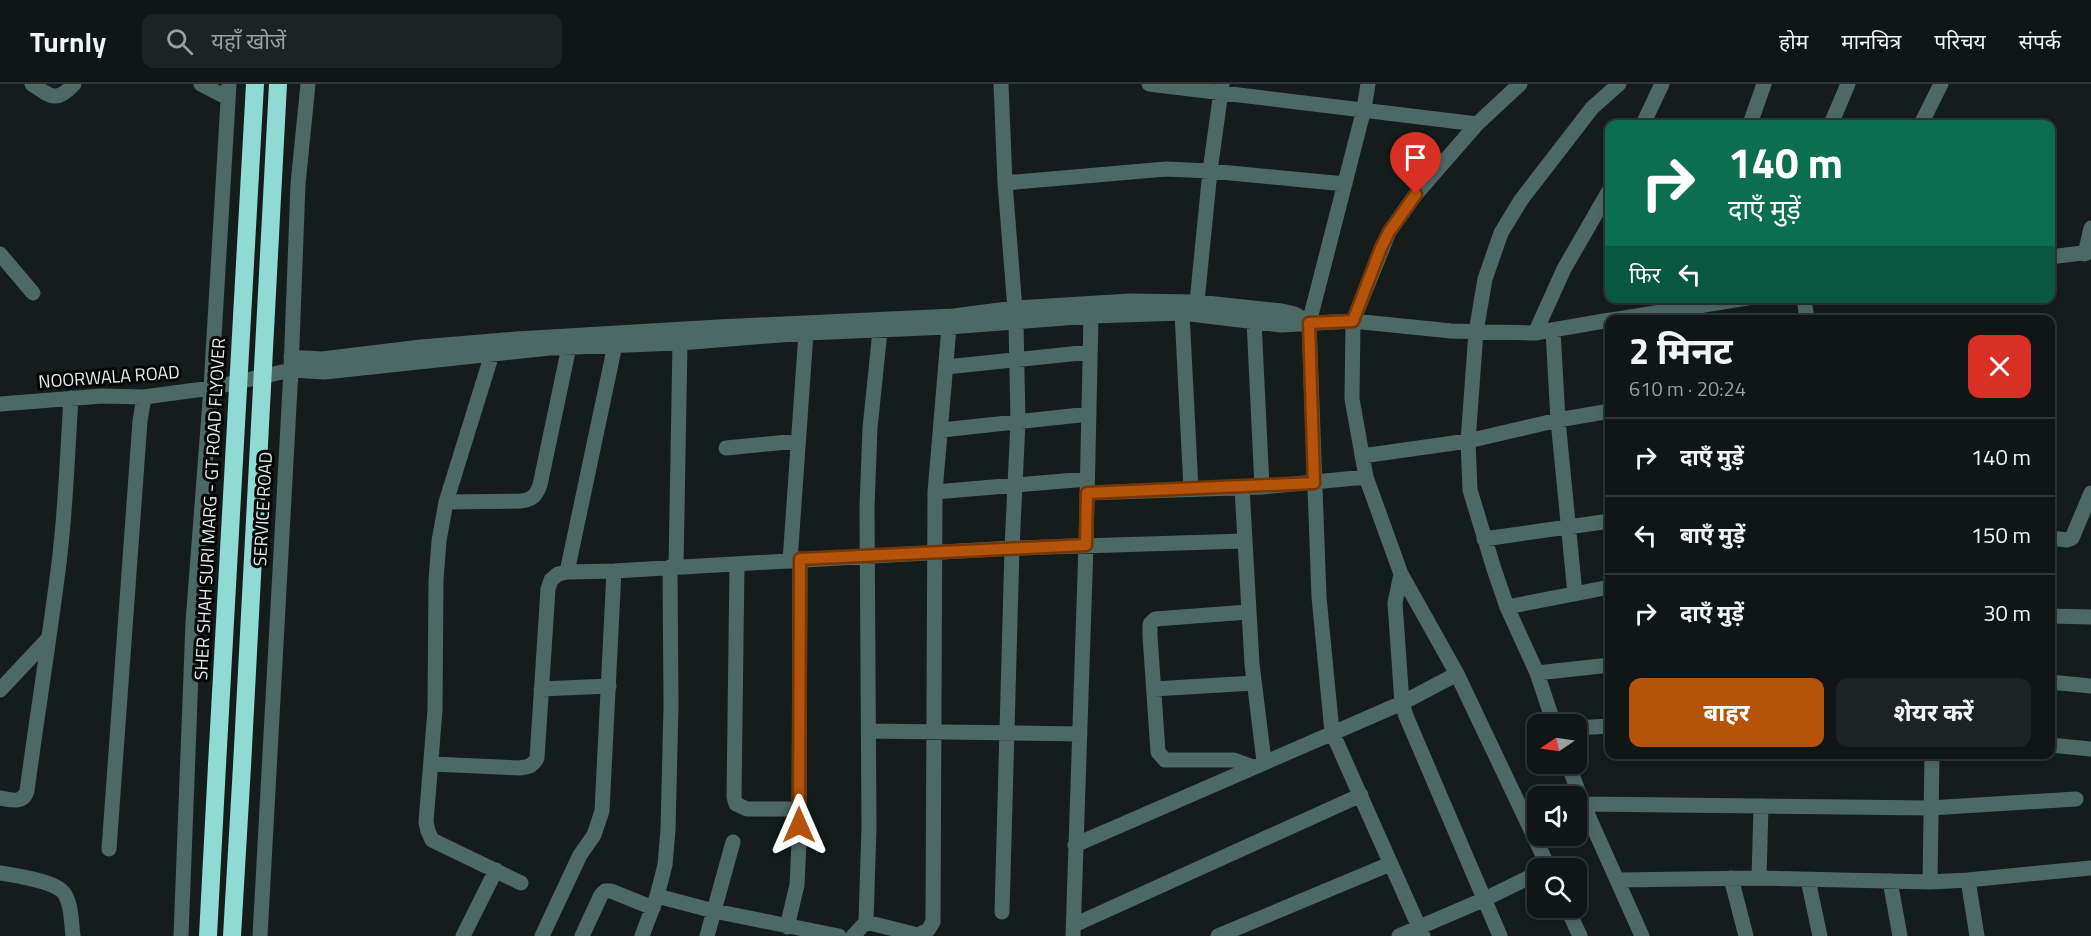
<!DOCTYPE html>
<html lang="hi">
<head>
<meta charset="utf-8">
<style>
	body { margin:0; font-family:"Titillium Web","Noto Sans Devanagari",sans-serif; background:#1d2322; color:#f1f3f6; height:100vh; display:flex; flex-direction:column; font-size:22px; white-space:nowrap }
	* { box-sizing:border-box; margin:0 }
	p { font-size:20px; color:#9b9fa0 }
	.icon { flex:none; width:33px; height:33px; fill:none; stroke:currentColor; stroke-width:2; stroke-linecap:round; stroke-linejoin:round }
	.map { position:relative; flex:1; overflow:hidden }
	.drawer { position:absolute; left:1605px; top:231px; width:450px; height:444px; display:flex; flex-direction:column; background:#0f1615; border-radius:12px; box-shadow:0 3px 9px #0003,0 0 0 2px #2f3534 }
	.drawer>* { flex:none }
	.top-card { position:absolute; left:1605px; top:36px; width:450px; height:183px; border-radius:12px; box-shadow:0 3px 9px #0003,0 0 0 2px #2f3534; background:#0b6e4f; color:#fff; overflow:hidden }
	.needle { width:39px; rotate:257deg }
	.fabs { position:absolute; left:1527px; top:630px; display:grid; gap:12px }
	.fabs a { display:grid; place-items:center; width:60px; height:60px; border-radius:12px; background:#0f1615; box-shadow:0 3px 9px #0003,0 0 0 2px #2f3534; font-size:30px }
	.pin { position:absolute; display:grid; place-items:center; width:51px; height:51px; color:#fff; margin:-62px -26px; border-radius:50% 50% 50% 0; rotate:-45deg; box-shadow:0 0 6px #0007 }
	.pin .icon { rotate:45deg }
	.me { position:absolute; width:66px; margin:-33px; rotate:0deg; stroke-linejoin:round; filter:drop-shadow(0 0 4px #0008) }
	.turn { display:flex; align-items:center; gap:21px; height:126px; padding:0 24px; font-size:27px }
	.turn .icon { width:78px; height:78px; stroke-width:2.5 }
	.turn b { display:block; font-size:42px; line-height:51px }
	.then { display:flex; align-items:center; height:57px; padding:0 24px; background:#0003; gap:12px; font-size:22px }
	.round { display:grid; place-items:center; flex:none; width:63px; height:63px; border-radius:12px; background:#1d2322 }
	.overview { display:flex; align-items:center; justify-content:space-between; height:102px; padding:0 24px }
	h1 { font-size:36px; font-weight:700; line-height:45px }
	.button { display:flex; gap:12px; margin-top:auto; padding:12px 24px }
	.button a { flex:1; height:69px; border-radius:12px; background:#b45309; color:#fff; font-size:24px; font-weight:700; line-height:69px; text-align:center }
	.button a+a { background:#1d2322; color:#f1f3f6 }
	ul { padding:0; list-style:none }
	li { display:flex; align-items:center; gap:18px; height:78px; padding:0 24px; border-top:2px solid #2f3534 }
	li div { flex:1 }
	li b { display:block; font-size:22px }
	li em { font-style:normal }
	header { display:flex; align-items:center; gap:36px; box-sizing:border-box; height:84px; padding:0 30px; background:#0f1615; border-bottom:2px solid #2f3534 }
	header strong { font-size:28px }
	nav { display:flex; gap:33px; margin-inline-start:auto; font-size:21px }
	.search { width:420px; height:54px; background:#1d2322; display:flex; align-items:center; gap:15px; box-sizing:border-box; padding:0 21px; border-radius:12px; color:#9b9fa0; font-size:22px }
	.map>svg:first-child { display:block }
</style>
</head>
<body>
<header>
<strong>Turnly</strong>
<div class="search"><svg class="icon" aria-label="search" viewBox="0 0 24 24"><circle cx="10" cy="10" r="6"/><path d="M15 15l6 6"/></svg>यहाँ खोजें</div>
<nav><a>होम</a><a>मानचित्र</a><a>परिचय</a><a>संपर्क</a></nav>
</header>
<div class="map">
<svg width="2091" height="852" viewBox="0 0 2091 852">
	<rect width="100%" height="100%" fill="#141d1c"/>
	<g fill="none" stroke-linecap="round" stroke-linejoin="round">
		<!-- minor -->
		<path stroke="#4d6966" stroke-width="15" d="M 32,0 C 51,13 57,19 74,0
			M 201,0 L 228,14
			M 1001,0 L 1005,99 L 1016,238 L 1018,338 L 1012,464 L 1002,828
			M 1149,0 L 1477,40
			M 1368,0 L 1364,25 L 1309,239 L 1319,513 L 1332,648 L 1423,852
			M 1520,0 L 1477,40 L 1416,110 L 1389,148 L 1353,237 L 1352,315 L 1366,393 L 1401,490 L 1457,590 L 1549,784
			M 1643,40 L 1662,0
			M 1750,40 L 1764,0
			M 1831,40 L 1848,0
			M 1921,40 L 1941,0
			M 1005,99 L 1166,85 L 1210,87 L 1345,100
			M 0,170 L 33,209
			M 2085,170 L 2091,144
			M 2050,173 L 2091,168
			M 1804,214 L 1807,236
			M 1197,218 L 1210,87 L 1222,0
			M 1182,229 L 1191,405
			M 1612,236 L 1747,214
			M 1254,237 L 1262,403
			M 1553,247 L 1558,336 L 1575,510
			M 1535,249 L 1564,185 L 1610,105
			M 492,270 L 446,418 L 439,457 L 436,496 L 435,626 L 426,738 L 428,747 L 432,756 L 521,799
			M 291,273 L 322,275 L 421,263 L 517,255 L 718,243 L 954,232 L 1015,224 L 1130,217 L 1197,218 L 1282,227 L 1295,230 L 1309,239
			M 946,283 L 1090,268
			M 0,320 L 102,312 L 144,313 L 211,304 L 291,286 L 325,288 L 549,264 L 680,259 L 806,249 L 949,243 L 1091,232 L 1182,229 L 1281,241 L 1353,237 L 1451,247 L 1535,249 L 1610,236
			M 942,346 L 1089,330
			M 726,364 L 798,357
			M 1362,372 L 1468,357 L 1558,336 L 1610,327
			M 1242,404 L 1252,580 L 1264,677
			M 935,408 L 1087,395
			M 1087,409 L 1262,403 L 1366,393
			M 446,418 L 520,417 C 532,416 536,412 540,401 L 569,263
			M 2050,454 L 2067,456 L 2072,454 L 2091,409
			M 1484,455 L 1610,437
			M 790,477 L 806,249
			M 737,480 L 734,713 L 736,720 L 747,725 L 799,725
			M 676,483 L 680,259
			M 567,488 L 615,261
			M 1401,490 L 1395,519 L 1402,619 L 1406,632 L 1500,852
			M 1507,523 L 1610,503
			M 1248,528 L 1155,535 L 1150,540 L 1150,552 L 1158,668 L 1165,676 L 1234,676 L 1253,683
			M 2050,532 L 2091,533
			M 1537,589 L 1610,581
			M 2050,598 L 2091,602
			M 541,605 L 609,602
			M 1154,605 L 1254,599
			M 0,606 L 47,556
			M 1554,640 L 1537,589 L 1507,523 L 1494,485 L 1470,406 L 1468,357 L 1476,248 L 1485,195 L 1501,149 L 1521,116 L 1592,24 L 1619,0
			M 1576,644 L 1610,642
			M 869,647 L 1080,650
			M 2050,661 L 2091,665
			M 432,680 L 519,684 C 528,683 533,682 537,674 L 548,505 L 551,496 L 558,490 L 567,488 L 614,487 L 1012,464 L 1244,457
			M 1568,680 L 1583,720 L 1642,852
			M 0,714 C 11,716 23,720 27,707 C 36,639 47,571 56,502 C 65,440 67,377 71,314
			M 1583,720 L 1930,724 L 2076,715
			M 1075,761 L 1402,619 L 1457,590
			M 109,765 L 140,337 L 144,313
			M 0,789 C 14,791 50,797 61,806 C 72,815 71,839 73,852
			M 1731,794 L 1746,852
			M 1759,794 L 1761,722
			M 1618,796 L 1759,794 L 1930,798 L 1968,796 L 2091,784
			M 1808,796 L 1820,852
			M 1968,796 L 1977,852
			M 1890,797 L 1900,852
			M 1930,798 L 1932,670
			M 657,812 L 714,827 L 839,852
			M 1567,824 L 1580,852
			M 866,838 L 918,851 L 928,846 L 933,838 L 935,408 L 949,243
			M 1074,841 L 1361,711
			M 787,843 L 797,801 L 799,758 L 800,475
			M 181,852 L 193,538 L 211,304 L 229,0
			M 260,852 L 291,286 L 298,100 L 308,0
			M 463,852 L 496,786
			M 542,852 L 580,771 L 594,751 L 602,727 L 614,487
			M 582,852 L 601,811 L 605,807 L 611,807 L 653,824
			M 642,852 L 657,812 L 665,781 L 668,746 L 671,622 L 670,483
			M 707,852 L 733,758
			M 853,852 L 866,838 L 869,743 L 867,423 L 870,344 L 880,247
			M 1073,852 L 1086,461 L 1091,232
			M 1218,852 L 1390,780
			M 1399,852 L 1485,815 L 1538,789"/>
		<!-- highway -->
		<path stroke="#8fdad3" stroke-width="18" d="M 208,852 L 217,681
			M 232,852 L 242,682"/>
		<!-- highway-bridge -->
		<path stroke="#8fdad3" stroke-width="18" d="M 217,681 L 255,0
			M 242,682 L 278,0"/>
	</g>
	<g fill="none" stroke-linecap="round" stroke-linejoin="round">
		<!-- route casing -->
		<g stroke="#753606" stroke-width="15">
			<path id="route" d="M 799,741 L 800,475 L 1086,461 L 1087,409 L 1314,399 L 1309,239 L 1353,237 L 1381,164 L 1389,148 L 1416,110"/>
		</g>
		<!-- route -->
		<use href="#route" stroke="#b45309" stroke-width="10"/>
	</g>
	<g text-anchor="middle" stroke-width="6" stroke-linejoin="round" paint-order="stroke">
		<!-- street labels -->
		<g font-size="18" fill="#e6eceb" stroke="#040706">
			<text transform="translate(109 293) rotate(-4)" y="6">NOORWALA ROAD</text>
			<text transform="translate(210 425) rotate(-87)" y="6">SHER SHAH SURI MARG - GT ROAD FLYOVER</text>
			<text transform="translate(263 425) rotate(-87)" y="6">SERVICE ROAD</text>
		</g>
	</g>
</svg>
<div class="fabs">
<a><svg class="needle" viewBox="-14 -14 28 28"><path d="M0-13l5 13h-10z" fill="#e53935"/><path d="M0 13l5-13h-10z" fill="#9b9fa0"/></svg></a>
<a><svg class="icon" aria-label="sound" viewBox="0 0 24 24"><path d="M4 9h4l5-4v14l-5-4H4zM17 9q2 3 0 6"/></svg></a>
<a><svg class="icon" aria-label="search" viewBox="0 0 24 24"><circle cx="10" cy="10" r="6"/><path d="M15 15l6 6"/></svg></a>
</div>
<div class="pin" style="left:1416px;top:110px;background:#d93025"><svg class="icon" aria-label="arrive" viewBox="0 0 24 24"><path d="M6 21V4h12l-3 4 3 4H6"/></svg></div>
<svg class="me" style="left:799px;top:741px" viewBox="-20 -20 40 40"><path d="M0-17L14 15 0 8-14 15z" fill="#b45309" stroke="#fff" stroke-width="4"/></svg>
<div class="top-card">
<div class="turn"><svg class="icon" aria-label="right" viewBox="0 0 24 24"><path d="M7 20v-9h11M14 6l5 5-5 5"/></svg><div><b>140 m</b>दाएँ मुड़ें</div></div>
<div class="then">फिर<svg class="icon" aria-label="left" viewBox="0 0 24 24"><path d="M17 20v-9H6M10 6l-5 5 5 5"/></svg></div>
</div>
<section class="drawer">
<div class="overview"><div><h1>2 मिनट</h1><p>610 m · 20:24</p></div><a class="round" style="background:#d93025;color:#fff"><svg class="icon" aria-label="close" viewBox="0 0 24 24"><path d="M6 6l12 12M18 6L6 18"/></svg></a></div>
<ul>
<li><svg class="icon" aria-label="right" viewBox="0 0 24 24"><path d="M7 20v-9h11M14 6l5 5-5 5"/></svg><div><b>दाएँ मुड़ें</b></div><em>140 m</em></li>
<li><svg class="icon" aria-label="left" viewBox="0 0 24 24"><path d="M17 20v-9H6M10 6l-5 5 5 5"/></svg><div><b>बाएँ मुड़ें</b></div><em>150 m</em></li>
<li><svg class="icon" aria-label="right" viewBox="0 0 24 24"><path d="M7 20v-9h11M14 6l5 5-5 5"/></svg><div><b>दाएँ मुड़ें</b></div><em>30 m</em></li>
</ul>
<div class="button"><a>बाहर</a><a>शेयर करें</a></div>
</section>
</div>
</body>
</html>
